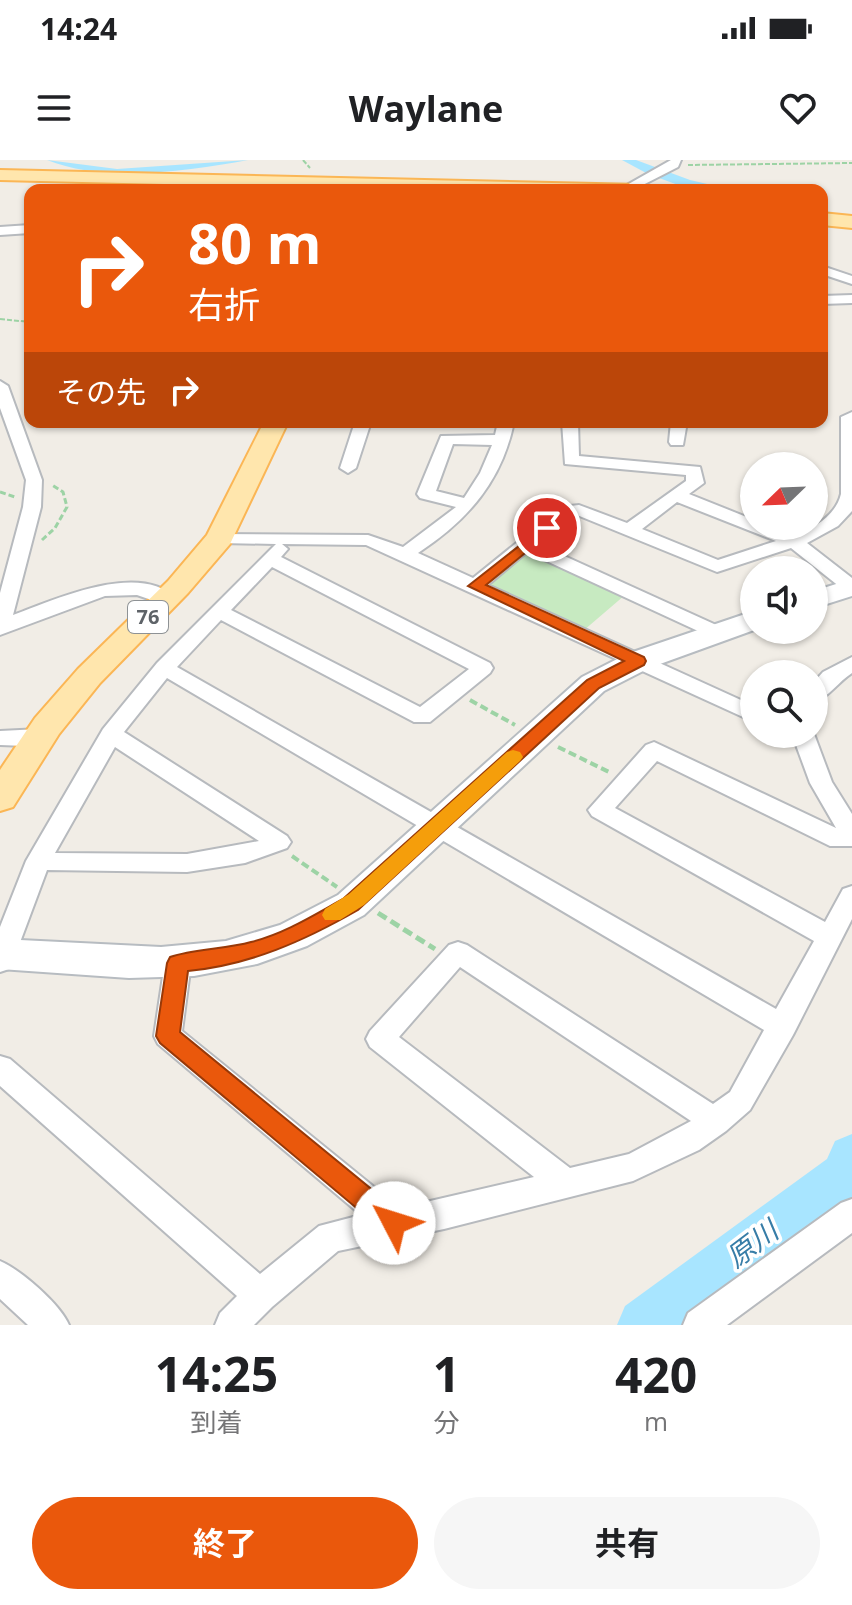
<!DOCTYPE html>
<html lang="ja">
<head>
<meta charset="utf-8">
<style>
	body { margin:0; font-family:"Open Sans","Noto Sans JP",sans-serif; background:#f6f6f6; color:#202124; height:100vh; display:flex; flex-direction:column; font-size:30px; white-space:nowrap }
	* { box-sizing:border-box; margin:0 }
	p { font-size:26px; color:#757577 }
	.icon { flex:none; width:44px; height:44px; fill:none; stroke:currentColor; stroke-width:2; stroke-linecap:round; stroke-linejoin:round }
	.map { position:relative; height:1165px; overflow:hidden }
	.side { display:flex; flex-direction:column; background:#fff; flex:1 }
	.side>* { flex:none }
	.top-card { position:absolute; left:24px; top:24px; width:804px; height:244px; border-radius:16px; box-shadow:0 2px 6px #0004; background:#ea580c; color:#fff; overflow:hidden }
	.needle { width:52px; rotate:247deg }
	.buttons { position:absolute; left:740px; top:292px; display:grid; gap:16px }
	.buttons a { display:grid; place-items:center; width:88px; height:88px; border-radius:50%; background:#fff; box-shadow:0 2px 6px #0004; font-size:40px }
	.pin { position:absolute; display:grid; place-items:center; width:68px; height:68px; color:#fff; margin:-34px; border:4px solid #fff; border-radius:50%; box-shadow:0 2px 8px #0007 }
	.me { position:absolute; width:88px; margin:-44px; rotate:310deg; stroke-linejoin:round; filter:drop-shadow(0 0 6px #0008) }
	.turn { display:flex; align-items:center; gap:28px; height:168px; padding:0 32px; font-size:36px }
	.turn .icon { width:104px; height:104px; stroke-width:2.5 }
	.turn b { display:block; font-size:56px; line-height:68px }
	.then { display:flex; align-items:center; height:76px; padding:0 32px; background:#0003; gap:16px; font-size:30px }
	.eta { display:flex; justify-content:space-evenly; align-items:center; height:136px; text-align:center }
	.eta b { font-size:48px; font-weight:700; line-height:56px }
	.button { display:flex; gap:16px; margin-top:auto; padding:16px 32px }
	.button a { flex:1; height:92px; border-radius:48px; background:#ea580c; color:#fff; font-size:32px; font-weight:700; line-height:92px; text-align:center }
	.button a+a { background:#f6f6f6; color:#202124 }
	.status { display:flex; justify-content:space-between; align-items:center; height:56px; padding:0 40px; background:#fff; direction:ltr }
	.status svg { height:22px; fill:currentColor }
	header { display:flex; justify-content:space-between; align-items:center; height:104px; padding:0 32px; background:#fff; font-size:36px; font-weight:700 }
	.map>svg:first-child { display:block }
</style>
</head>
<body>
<div class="status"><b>14:24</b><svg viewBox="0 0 49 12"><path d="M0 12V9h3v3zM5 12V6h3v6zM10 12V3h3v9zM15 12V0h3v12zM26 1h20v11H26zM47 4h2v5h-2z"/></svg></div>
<header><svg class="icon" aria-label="menu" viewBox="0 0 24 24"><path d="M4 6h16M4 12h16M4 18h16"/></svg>Waylane<svg class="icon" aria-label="heart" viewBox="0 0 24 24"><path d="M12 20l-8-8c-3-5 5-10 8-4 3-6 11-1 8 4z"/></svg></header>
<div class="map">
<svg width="852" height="1165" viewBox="0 0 852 1165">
	<rect width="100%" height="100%" fill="#f1ede6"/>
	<!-- green -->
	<path fill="#c7eac1" d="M 534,394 L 625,435 L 583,471 L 490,428 L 489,421 L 522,395 Z"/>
	<!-- water -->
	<path fill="#a8e5ff" d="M 47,0 L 117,9 L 248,0 C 189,11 103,23 47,0 Z
		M 622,0 L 636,0 L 690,20 L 733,30 L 692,30 L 648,14 Z"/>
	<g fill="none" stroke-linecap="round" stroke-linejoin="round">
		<!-- river -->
		<path fill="#a8e5ff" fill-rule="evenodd" d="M 852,974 L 852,1039 L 688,1165 L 617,1165 L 625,1146 L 827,999 L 835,981 Z"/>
		<!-- street casing -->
		<g stroke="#b7babe" stroke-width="4">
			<path id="street" d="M 671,0 L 681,0 L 678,7 L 633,30 L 618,30 Z
				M 372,27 L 377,28 L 379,30 L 366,30 Z
				M 30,65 L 30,73 L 0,75 L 0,67 Z
				M 822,106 L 852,116 L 852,124 L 822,114 Z
				M 852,135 L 852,143 L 822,144 L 822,136 Z
				M 0,221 L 8,226 L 42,320 L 41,347 L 13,455 C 53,440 141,400 176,439 L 173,443 L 166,445 L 137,435 L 105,436 L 0,475 L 0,433 L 23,347 L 26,320 L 0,248 Z
				M 852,252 L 852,351 L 838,366 L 807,383 L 852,418 L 852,433 L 845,431 L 791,388 L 717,412 L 577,355 L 572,356 L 538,384 L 725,469 L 728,473 L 725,477 L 711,477 L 527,392 L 488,425 L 754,546 L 754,562 L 366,385 L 282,384 L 288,389 L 281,397 L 490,503 L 493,508 L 490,513 L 430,562 L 414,562 L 221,460 L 177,507 L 776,849 L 814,781 L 592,656 L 588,650 L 646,585 L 654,582 L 836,668 L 810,623 L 792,574 L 814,574 L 832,622 L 852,654 L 852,686 L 830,686 L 657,601 L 615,648 L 825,762 L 843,729 L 852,726 L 852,759 L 793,875 L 750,950 L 726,971 L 699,990 L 633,1021 L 444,1069 L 338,1091 L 272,1147 L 254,1165 L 215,1165 L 220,1153 L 237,1136 L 0,926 L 0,896 L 10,899 L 260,1114 L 319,1066 L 361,1055 L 158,884 L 154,876 L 165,803 L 169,795 L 178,792 L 187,795 L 191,803 L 182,871 L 400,1048 L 534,1017 L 370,887 L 366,879 L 370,871 L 449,785 L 458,782 L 467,785 L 713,944 L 730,932 L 764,870 L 167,518 L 124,572 L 287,676 L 291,682 L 287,688 L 245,703 L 187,712 L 47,710 L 13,801 L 9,809 L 0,812 L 0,767 L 26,701 L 103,569 L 157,503 L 276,384 L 220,383 L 214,382 L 211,378 L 214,374 L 368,375 L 403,387 L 456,347 L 420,338 L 417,334 L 441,276 L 495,275 L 498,262 L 514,262 C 502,321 468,360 418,393 L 473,418 L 561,347 L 579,345 L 627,363 L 686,321 L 686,315 L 565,304 L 562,262 L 578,262 L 579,296 L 700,307 L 704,323 L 689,334 L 754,360 L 754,366 L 771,366 L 794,375 C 814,369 836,355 841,334 L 841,257 ZM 453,284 L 492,285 L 480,313 L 464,338 L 436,331 ZM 677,342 L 776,381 L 718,400 L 642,369 ZM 272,407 L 469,509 L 420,547 L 231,450 ZM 115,587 L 259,681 L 187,694 L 55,693 ZM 460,807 L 691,961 L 629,994 L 570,1008 L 399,877 Z
				M 355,262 L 371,262 L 356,308 L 348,313 L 340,308 Z
				M 671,262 L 687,262 L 683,285 L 671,285 L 669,282 Z
				M 852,497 L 852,513 C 839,521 828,538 814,542 L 814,522 L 823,512 Z
				M 40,569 L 48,571 L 51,576 L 48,581 L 26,586 L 0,585 L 0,571 Z
				M 852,1039 L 852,1073 L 727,1165 L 683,1165 L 688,1153 L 841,1043 Z
				M 0,1101 C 21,1110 60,1144 69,1165 L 28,1165 L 0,1139 Z"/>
		</g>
		<!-- secondary casing -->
		<g stroke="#b7bcc1" stroke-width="4">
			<path id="secondary" d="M 852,419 L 852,436 L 814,448 L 814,431 Z
				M 754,451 L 754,470 L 649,508 L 604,531 L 364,755 L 307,786 L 257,804 L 194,816 L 129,818 L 0,809 L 0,779 L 161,787 L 226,781 L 280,765 L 338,735 L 582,517 L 627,494 Z"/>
		</g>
		<!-- primary casing -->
		<g stroke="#fbb655" stroke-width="4">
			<path id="primary" d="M 0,10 L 640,25 L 649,30 L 415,30 L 0,20 Z
				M 822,53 L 852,56 L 852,68 L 822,65 Z
				M 264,262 L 288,262 L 230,384 L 188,433 L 100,523 L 59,574 L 13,647 L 0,651 L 0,610 L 35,558 L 78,509 L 168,421 L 207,375 Z"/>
		</g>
		<!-- path-far3 -->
		<path stroke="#9dd3a5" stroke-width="2" stroke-dasharray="5 2" stroke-linecap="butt" d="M 303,0 L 310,8
			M 688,5 L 852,3
			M 0,159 L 30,162"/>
		<!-- path-far2 -->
		<path stroke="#9dd3a5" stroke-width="3" stroke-dasharray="6 3" stroke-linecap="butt" d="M 0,332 L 15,337
			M 42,380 L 55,368 L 67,347 L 63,332 L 52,325"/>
		<!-- path-far1 -->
		<path stroke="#9dd3a5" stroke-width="4" stroke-dasharray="8 4" stroke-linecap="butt" d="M 470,540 L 515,565
			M 558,587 L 611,613
			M 292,696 L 337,727"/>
		<!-- path -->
		<path stroke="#9dd3a5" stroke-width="5" stroke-dasharray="10 5" stroke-linecap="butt" d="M 378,753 L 435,789"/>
		<!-- street -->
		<use href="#street" fill="#fff" fill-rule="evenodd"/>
		<!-- secondary -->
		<use href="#secondary" fill="#fff" fill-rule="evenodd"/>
		<!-- primary -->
		<use href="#primary" fill="#ffe6ad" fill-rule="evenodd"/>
	</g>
	<!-- route -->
	<path fill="#ea580c" stroke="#983908" stroke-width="2" d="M 547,364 L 552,365 L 552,371 L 486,425 L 644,497 L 646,501 L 644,505 L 599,528 L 358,750 C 304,781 250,805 188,811 L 180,872 L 403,1055 L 407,1063 L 403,1072 L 394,1076 L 385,1072 L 160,883 L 156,876 L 167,803 L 170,797 C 193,789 226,789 251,782 C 284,774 314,755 343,739 L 587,520 L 624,501 L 468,426 Z"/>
	<!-- slow -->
	<path fill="#f59e0b" d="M 513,590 L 520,592 L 523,597 L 520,601 L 364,745 L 340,760 L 325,760 L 322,755 L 325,749 L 349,734 L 507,592 Z"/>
	<g text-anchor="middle" stroke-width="7" stroke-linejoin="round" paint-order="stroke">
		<!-- shield labels -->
		<rect fill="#fff" stroke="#8e9295" stroke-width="2" x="128" y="441" width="40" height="32" rx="6"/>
		<g font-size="20" font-weight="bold" fill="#5e6368">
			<text x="148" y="464">76</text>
		</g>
		<!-- near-water labels -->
		<g font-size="28" font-style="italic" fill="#377da7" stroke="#fff">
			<text transform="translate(752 1084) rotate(-37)" y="10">原川</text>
		</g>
	</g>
</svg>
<div class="buttons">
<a><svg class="needle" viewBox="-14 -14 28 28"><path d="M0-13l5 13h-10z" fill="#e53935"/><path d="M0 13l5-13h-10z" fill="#757577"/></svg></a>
<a><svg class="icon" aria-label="sound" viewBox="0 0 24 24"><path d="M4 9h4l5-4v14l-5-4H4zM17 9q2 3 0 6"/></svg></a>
<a><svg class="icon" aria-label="search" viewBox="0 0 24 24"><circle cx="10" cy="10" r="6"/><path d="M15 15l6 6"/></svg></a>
</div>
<div class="pin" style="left:547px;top:368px;background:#d93025"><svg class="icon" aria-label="arrive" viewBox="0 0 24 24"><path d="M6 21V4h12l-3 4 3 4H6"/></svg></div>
<svg class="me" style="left:394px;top:1063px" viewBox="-20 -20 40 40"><circle r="19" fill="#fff"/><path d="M0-13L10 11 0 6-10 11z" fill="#ea580c"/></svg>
<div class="top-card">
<div class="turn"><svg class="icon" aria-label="right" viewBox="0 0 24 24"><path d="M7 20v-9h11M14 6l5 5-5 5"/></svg><div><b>80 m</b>右折</div></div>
<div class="then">その先<svg class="icon" aria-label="right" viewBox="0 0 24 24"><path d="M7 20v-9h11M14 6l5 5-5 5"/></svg></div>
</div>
</div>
<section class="side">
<div class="eta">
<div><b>14:25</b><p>到着</p></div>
<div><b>1</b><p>分</p></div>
<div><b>420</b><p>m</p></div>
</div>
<div class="button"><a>終了</a><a>共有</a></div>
</section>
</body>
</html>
